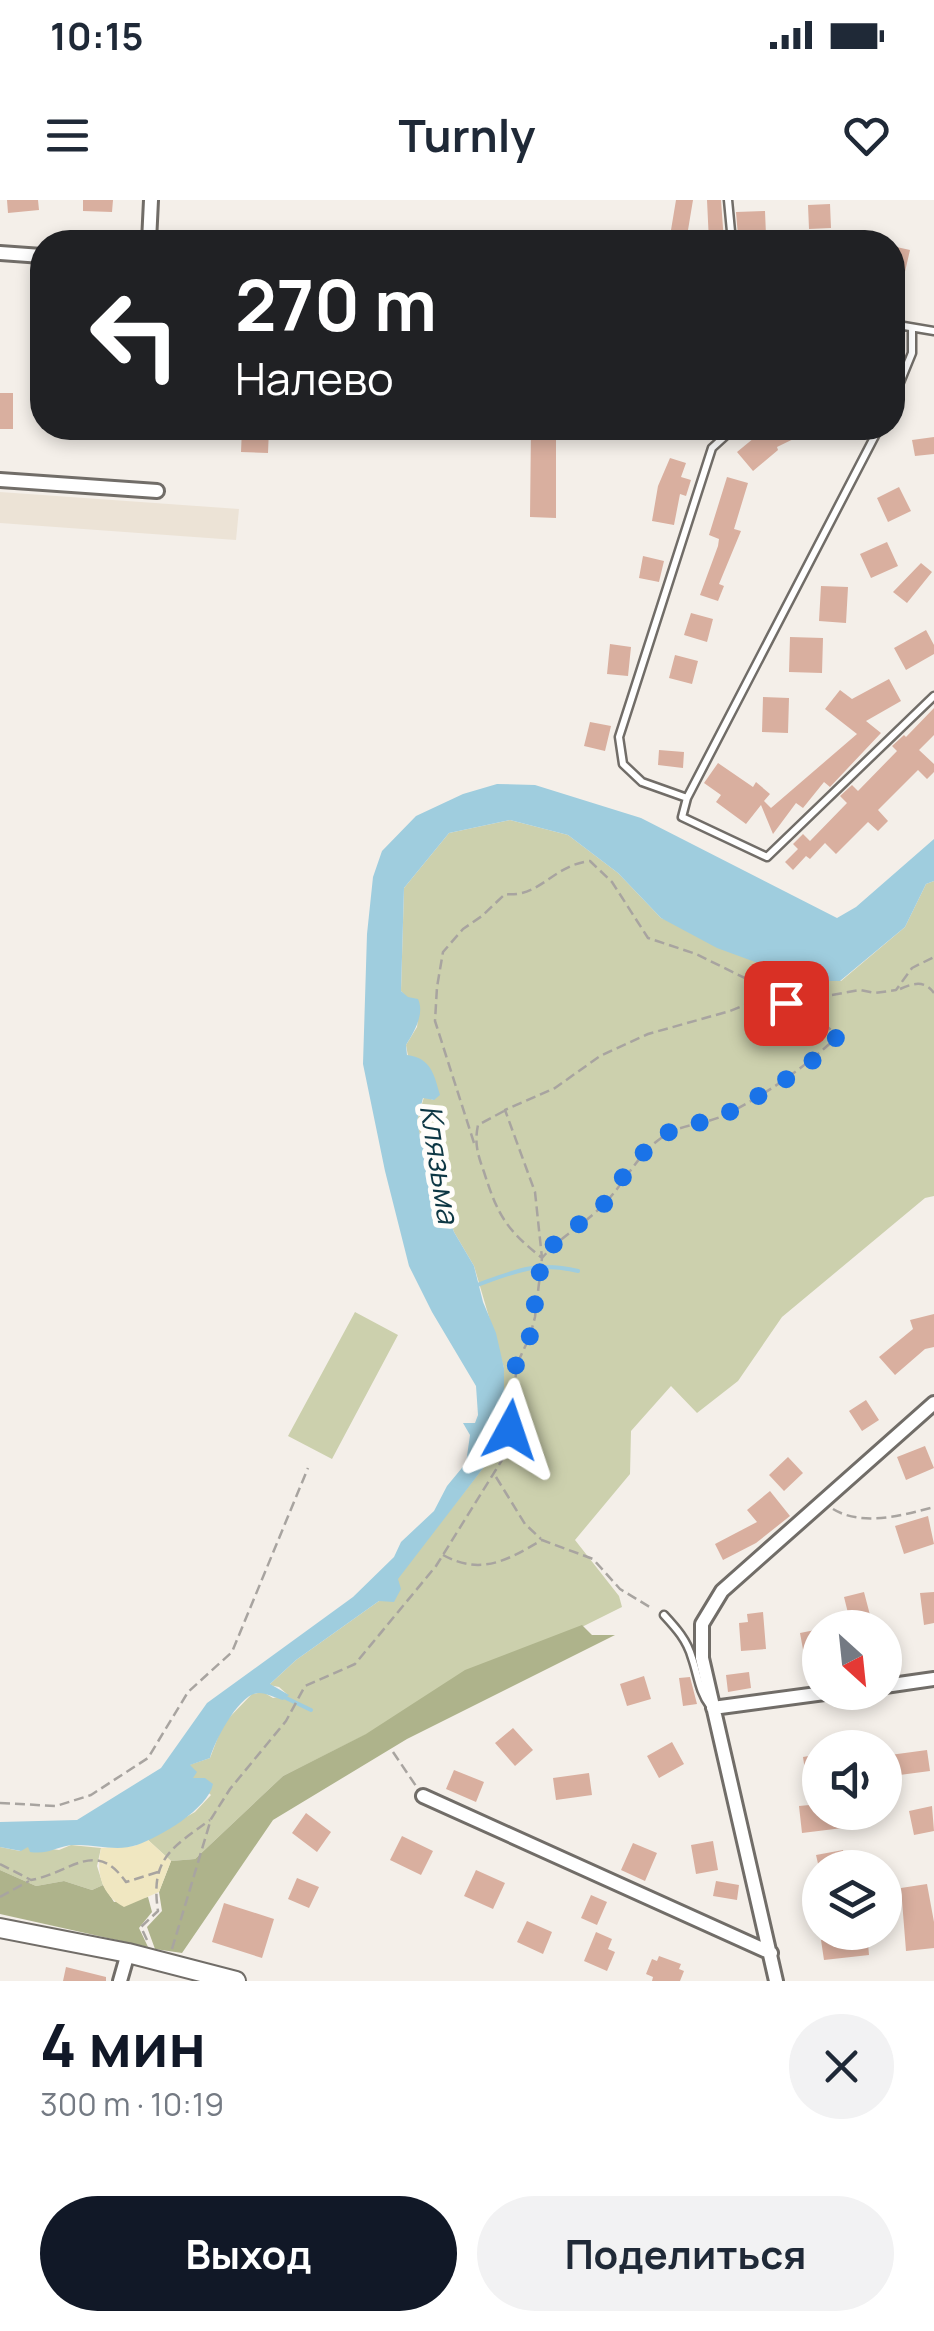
<!DOCTYPE html>
<html lang="ru">
<head>
<meta charset="utf-8">
<style>
	body { margin:0; font-family:Manrope,sans-serif; background:#f2f2f3; color:#1f2937; height:100vh; display:flex; flex-direction:column; font-size:38px; white-space:nowrap }
	* { box-sizing:border-box; margin:0 }
	p { font-size:32px; color:#747a83 }
	.icon { flex:none; width:55px; height:55px; fill:none; stroke:currentColor; stroke-width:2; stroke-linecap:round; stroke-linejoin:round }
	.map { position:relative; height:1781px; overflow:hidden }
	.side { display:flex; flex-direction:column; background:#fff; flex:1 }
	.side>* { flex:none }
	.banner { position:absolute; left:30px; top:30px; width:875px; height:210px; border-radius:40px; box-shadow:0 5px 15px #0003; background:#202124; color:#fff; overflow:hidden }
	.needle { width:65px; rotate:153deg }
	.controls { position:absolute; left:802px; top:1410px; display:grid; gap:20px }
	.controls a { display:grid; place-items:center; width:100px; height:100px; border-radius:50%; background:#fff; box-shadow:0 5px 15px #0003; font-size:50px }
	.pin { position:absolute; display:grid; place-items:center; width:85px; height:85px; color:#fff; margin:-42px; border-radius:20px; box-shadow:0 5px 15px #0006 }
	.me { position:absolute; width:110px; margin:-55px; rotate:5deg; stroke-linejoin:round; filter:drop-shadow(0 0 8px #0008) }
	.turn { display:flex; align-items:center; gap:35px; height:210px; padding:0 40px; font-size:45px }
	.turn .icon { width:130px; height:130px; stroke-width:2.5 }
	.turn b { display:block; font-size:70px; line-height:85px }
	.round { display:grid; place-items:center; flex:none; width:105px; height:105px; border-radius:52px; background:#f2f2f3 }
	.headline { display:flex; align-items:center; justify-content:space-between; height:170px; padding:0 40px }
	h1 { font-size:60px; font-weight:700; line-height:75px; color:#111827 }
	.primary-button { display:flex; gap:20px; margin-top:auto; padding:20px 40px }
	.primary-button a { flex:1; height:115px; border-radius:60px; background:#111827; color:#fff; font-size:40px; font-weight:700; line-height:115px; text-align:center }
	.primary-button a+a { background:#f2f2f3; color:#1f2937 }
	.status { display:flex; justify-content:space-between; align-items:center; height:70px; padding:0 50px; background:#fff; direction:ltr }
	.status svg { height:28px; fill:currentColor }
	header { display:flex; justify-content:space-between; align-items:center; height:130px; padding:0 40px; background:#fff; font-size:45px; font-weight:700 }
	.map>svg:first-child { display:block }
</style>
</head>
<body>
<div class="status"><b>10:15</b><svg viewBox="0 0 49 12"><path d="M0 12V9h3v3zM5 12V6h3v6zM10 12V3h3v9zM15 12V0h3v12zM26 1h20v11H26zM47 4h2v5h-2z"/></svg></div>
<header><svg class="icon" aria-label="menu" viewBox="0 0 24 24"><path d="M4 6h16M4 12h16M4 18h16"/></svg>Turnly<svg class="icon" aria-label="heart" viewBox="0 0 24 24"><path d="M12 20l-8-8c-3-5 5-10 8-4 3-6 11-1 8 4z"/></svg></header>
<div class="map">
<svg width="934" height="1781" viewBox="0 0 934 1781">
	<rect width="100%" height="100%" fill="#f4efe9"/>
	<!-- built -->
	<path fill="#ece3d6" d="M 0,292 L 239,309 L 236,340 L 0,323 Z"/>
	<!-- green -->
	<path fill="#ccd0ad" d="M 510,620 L 568,635 L 618,673 L 661,718 L 841,781 L 905,727 L 926,684 L 934,681 L 934,996 L 925,998 L 782,1117 L 738,1181 L 697,1213 L 671,1186 L 631,1231 L 630,1274 L 575,1340 L 619,1396 L 622,1407 L 283,1576 L 195,1659 L 171,1661 L 147,1639 L 195,1612 L 211,1595 L 192,1578 L 189,1565 L 210,1558 L 223,1524 L 252,1494 L 263,1492 L 273,1498 L 288,1495 L 279,1487 L 269,1485 L 296,1460 L 379,1401 L 494,1254 L 504,1206 L 504,1168 L 474,1066 L 454,1032 L 420,936 L 417,921 L 424,897 L 434,900 L 408,856 L 406,845 L 417,827 L 419,811 L 401,791 L 404,688 L 449,633 Z
		M 355,1112 L 398,1135 L 332,1259 L 288,1236 Z
		M 71,1645 L 101,1648 L 97,1666 L 103,1685 L 92,1690 L 64,1681 L 36,1686 L 0,1670 L 0,1647 L 20,1651 L 28,1646 L 59,1650 Z"/>
	<!-- forest -->
	<path fill="#aeb38b" d="M 582,1425 L 592,1435 L 615,1435 L 407,1539 L 273,1620 L 182,1753 L 155,1749 L 147,1727 L 162,1711 L 159,1692 L 171,1661 L 195,1659 L 283,1576 L 366,1534 L 465,1470 Z
		M 0,1670 L 36,1686 L 64,1681 L 92,1690 L 103,1685 L 114,1702 L 148,1697 L 152,1712 L 139,1728 L 148,1747 L 0,1714 Z"/>
	<!-- sand -->
	<path fill="#f0e7c1" d="M 147,1639 L 171,1661 L 159,1692 L 124,1707 C 101,1695 96,1672 101,1648 L 135,1646 Z"/>
	<!-- water -->
	<path fill="#9fcdde" d="M 497,584 L 535,585 L 641,618 L 837,718 L 856,707 L 934,639 L 934,681 L 926,684 L 905,727 L 840,781 L 821,781 L 777,770 L 717,748 L 661,718 L 618,673 L 568,635 L 510,620 L 449,633 L 404,688 L 401,791 L 408,797 L 418,799 C 425,814 414,832 406,845 L 407,855 C 431,858 434,874 440,895 L 434,900 L 423,898 L 417,921 L 420,936 L 454,1032 L 474,1066 L 483,1102 L 496,1133 L 504,1168 L 504,1206 L 494,1254 L 398,1379 L 401,1389 L 394,1402 L 379,1401 L 296,1460 L 270,1484 L 289,1495 L 283,1500 C 276,1498 266,1493 259,1493 C 239,1493 215,1541 210,1558 L 190,1565 L 197,1572 L 193,1578 L 205,1578 L 213,1584 C 208,1609 160,1637 137,1645 C 116,1652 95,1644 75,1645 C 58,1645 50,1655 30,1652 L 28,1647 L 21,1651 L 0,1647 L 0,1622 L 77,1620 L 161,1568 L 207,1503 L 353,1397 L 394,1357 L 401,1342 L 434,1311 L 447,1286 L 466,1263 L 470,1235 L 463,1223 L 475,1223 L 478,1215 L 476,1186 L 432,1112 L 409,1066 L 385,971 L 363,864 L 367,734 L 373,677 L 382,651 L 416,616 L 463,594 Z"/>
	<g fill="none" stroke-linecap="round" stroke-linejoin="round">
		<!-- stream -->
		<path stroke="#9fcdde" stroke-width="4" d="M 477,1085 C 516,1071 536,1061 578,1071
			M 284,1497 L 311,1510"/>
	</g>
	<!-- building -->
	<path fill="#d9af9f" d="M 7,0 L 38,0 L 39,10 L 8,13 Z
		M 83,0 L 113,0 L 112,12 L 83,11 Z
		M 676,0 L 693,0 L 686,42 L 669,42 Z
		M 707,0 L 721,0 L 724,42 L 709,42 Z
		M 830,4 L 831,28 L 809,29 L 808,5 Z
		M 765,11 L 766,35 L 738,36 L 736,12 Z
		M 892,46 L 910,50 L 904,76 L 892,73 Z
		M 0,193 L 13,193 L 13,229 L 0,229 Z
		M 242,228 L 269,229 L 268,253 L 241,252 Z
		M 531,228 L 556,228 L 556,318 L 530,317 Z
		M 766,228 L 816,228 L 777,247 L 778,250 L 753,271 L 737,252 Z
		M 934,237 L 934,254 L 915,256 L 912,240 Z
		M 670,258 L 686,263 L 681,277 L 691,280 L 686,296 L 680,294 L 674,325 L 652,321 L 658,286 Z
		M 727,277 L 748,283 L 734,329 L 741,331 L 719,384 L 724,386 L 718,401 L 700,395 L 718,346 L 719,339 L 709,335 Z
		M 899,287 L 911,311 L 888,322 L 877,298 Z
		M 887,342 L 898,366 L 871,378 L 860,354 Z
		M 643,356 L 664,361 L 659,382 L 639,378 Z
		M 921,363 L 932,372 L 907,403 L 893,392 Z
		M 821,386 L 848,387 L 846,423 L 819,421 Z
		M 691,413 L 713,419 L 707,442 L 684,435 Z
		M 926,430 L 934,445 L 934,454 L 906,470 L 894,448 Z
		M 790,437 L 823,438 L 822,473 L 789,472 Z
		M 610,444 L 631,447 L 628,476 L 607,474 Z
		M 675,455 L 698,461 L 692,484 L 669,478 Z
		M 889,479 L 901,501 L 866,521 L 881,533 L 830,587 L 824,582 L 803,608 L 796,603 L 773,634 L 761,605 L 746,624 L 716,602 L 721,595 L 704,583 L 718,563 L 753,587 L 756,582 L 770,594 L 764,601 L 771,608 L 857,534 L 825,509 L 840,490 L 852,499 Z
		M 763,497 L 789,498 L 788,533 L 762,532 Z
		M 934,508 L 934,535 L 919,550 L 934,564 L 934,572 L 927,579 L 918,570 L 878,610 L 888,621 L 878,631 L 868,622 L 836,654 L 825,643 L 810,659 L 806,656 L 793,670 L 785,662 L 798,649 L 793,644 L 803,634 L 810,641 L 847,603 L 840,596 L 852,585 L 858,591 L 897,551 L 892,546 L 904,535 L 906,537 Z
		M 590,522 L 611,526 L 605,551 L 584,546 Z
		M 659,550 L 684,552 L 683,568 L 658,565 Z
		M 934,1114 L 934,1147 L 925,1149 L 895,1175 L 879,1157 L 913,1129 L 910,1120 Z
		M 866,1200 L 879,1220 L 862,1231 L 849,1211 Z
		M 925,1246 L 934,1268 L 906,1280 L 897,1257 Z
		M 788,1257 L 803,1273 L 784,1291 L 769,1275 Z
		M 770,1291 L 790,1316 L 756,1343 L 723,1360 L 715,1344 L 757,1322 L 747,1310 Z
		M 928,1316 L 934,1344 L 904,1354 L 895,1326 Z
		M 864,1392 L 870,1415 L 850,1421 L 844,1397 Z
		M 934,1392 L 934,1423 L 924,1425 L 920,1393 Z
		M 763,1412 L 766,1449 L 741,1451 L 739,1423 L 748,1422 L 747,1414 Z
		M 820,1429 L 820,1452 L 804,1455 L 800,1433 Z
		M 749,1472 L 751,1488 L 728,1492 L 726,1475 Z
		M 644,1476 L 651,1499 L 627,1506 L 620,1484 Z
		M 690,1477 L 697,1504 L 683,1506 L 679,1478 Z
		M 513,1528 L 533,1550 L 515,1566 L 495,1543 Z
		M 672,1542 L 684,1564 L 659,1578 L 647,1556 Z
		M 927,1550 L 930,1571 L 892,1576 L 890,1555 Z
		M 820,1554 L 820,1574 L 806,1577 L 803,1557 Z
		M 454,1570 L 484,1582 L 476,1602 L 446,1589 Z
		M 589,1573 L 592,1595 L 556,1600 L 553,1578 Z
		M 820,1604 L 820,1612 L 849,1612 L 851,1627 L 802,1633 L 799,1606 Z
		M 932,1606 L 934,1631 L 914,1635 L 909,1611 Z
		M 306,1613 L 331,1632 L 317,1652 L 292,1633 Z
		M 402,1636 L 433,1651 L 421,1675 L 390,1660 Z
		M 713,1641 L 718,1670 L 696,1674 L 691,1645 Z
		M 633,1643 L 657,1653 L 645,1681 L 621,1670 Z
		M 843,1650 L 846,1668 L 819,1668 L 816,1655 Z
		M 476,1670 L 505,1683 L 493,1709 L 464,1696 Z
		M 297,1678 L 319,1687 L 309,1708 L 288,1699 Z
		M 716,1681 L 739,1685 L 737,1700 L 713,1696 Z
		M 927,1684 L 934,1722 L 934,1748 L 906,1751 L 901,1688 Z
		M 591,1695 L 607,1702 L 597,1725 L 581,1718 Z
		M 224,1703 L 274,1719 L 262,1758 L 212,1742 Z
		M 527,1721 L 552,1732 L 543,1754 L 517,1742 Z
		M 596,1732 L 612,1739 L 608,1749 L 615,1752 L 607,1771 L 584,1761 Z
		M 832,1732 L 867,1732 L 869,1755 L 824,1760 L 821,1740 L 832,1739 Z
		M 659,1756 L 681,1764 L 679,1769 L 684,1771 L 680,1781 L 652,1781 L 653,1777 L 646,1774 L 652,1759 L 657,1761 Z
		M 66,1767 L 106,1777 L 106,1781 L 63,1781 Z"/>
	<g fill="none" stroke-linecap="round" stroke-linejoin="round">
		<!-- lane casing -->
		<g stroke="#716d68" stroke-width="11">
			<path id="lane" d="M 728,0 L 732,42
				M 892,124 L 934,131
				M 892,202 L 912,153 L 912,129
				M 879,228 L 687,598 L 682,617 L 767,657 L 934,496
				M 687,598 L 642,582 L 623,564 L 619,537 L 712,248 L 734,228
				M 664,1415 C 676,1428 687,1440 692,1458 C 698,1475 699,1492 710,1506"/>
		</g>
		<!-- street casing -->
		<g stroke="#716d68" stroke-width="18">
			<path id="street" d="M 149,42 L 151,0
				M 0,53 L 42,56
				M 0,280 L 157,291
				M 885,1486 L 934,1479
				M 713,1508 L 832,1492
				M 423,1596 L 771,1753
				M 120,1781 L 128,1753
				M 776,1781 L 702,1458 L 702,1424 L 722,1391 L 934,1203"/>
		</g>
		<!-- secondary casing -->
		<g stroke="#716d68" stroke-width="22">
			<path id="secondary" d="M 0,1728 L 128,1753 L 236,1781"/>
		</g>
		<!-- path -->
		<path stroke="#a8a4a0" stroke-width="2.5" stroke-dasharray="10 5" stroke-linecap="butt" d="M 900,789 C 913,783 925,780 934,793
			M 504,911 L 478,925 C 474,944 478,955 484,972 C 498,1016 506,1029 542,1058 C 559,1038 582,1026 600,1008 C 625,985 636,953 667,934 C 684,924 706,924 725,915 C 767,894 804,868 838,836 L 814,815 L 788,804
			M 474,943 L 435,821 L 437,787 L 443,752 L 463,729 L 482,716 L 505,694 C 540,698 553,665 590,661 L 612,682 L 648,738 L 696,754 L 757,784 L 794,786 L 819,796
			M 496,1277 L 525,1324 L 541,1339
			M 833,1309 C 862,1327 904,1315 934,1307
			M 443,1355 C 481,1376 508,1360 542,1340 L 593,1359 L 620,1389 L 653,1409
			M 393,1552 L 416,1586
			M 0,1603 L 56,1606 L 91,1595 L 148,1558 L 188,1492 L 232,1452 L 308,1268
			M 0,1664 L 31,1680 C 71,1673 95,1638 126,1682 L 161,1671
			M 0,1697 L 29,1681
			M 147,1740 L 141,1727 L 158,1711 C 150,1658 172,1648 210,1620
			M 172,1749 L 211,1619 L 230,1589 L 286,1521 L 305,1486 L 355,1464 L 436,1366 L 502,1260 L 510,1230 L 517,1164 L 530,1136 L 535,1117 L 542,1058 L 535,992 L 505,910 L 555,888 L 600,856 L 648,834 L 730,811 L 759,799 L 786,803 L 860,790 L 875,793 L 896,790 L 912,768 L 934,757"/>
		<!-- lane -->
		<use href="#lane" stroke="#fff" stroke-width="6"/>
		<!-- street -->
		<use href="#street" stroke="#fff" stroke-width="12"/>
		<!-- secondary -->
		<use href="#secondary" stroke="#fff" stroke-width="18"/>
	</g>
	<g fill="none" stroke-linecap="round" stroke-linejoin="round">
		<!-- route -->
		<path stroke="#1a73e8" stroke-width="18" stroke-dasharray="0 32.4" d="M 510,1230 L 516,1164 L 530,1136 L 542,1058 L 553,1045 L 604,1004 L 628,970 L 646,950 L 669,932 L 724,915 L 771,889 L 808,865 L 838,836 L 814,815 L 786,803"/>
	</g>
	<g text-anchor="middle" stroke-width="10" stroke-linejoin="round" paint-order="stroke">
		<!-- water labels -->
		<g font-size="30" font-style="italic" fill="#0d3744" stroke="#fffdfa">
			<text transform="translate(439 964) rotate(81)" y="10">Клязьма</text>
		</g>
	</g>
</svg>
<div class="controls">
<a><svg class="needle" viewBox="-14 -14 28 28"><path d="M0-13l5 13h-10z" fill="#e53935"/><path d="M0 13l5-13h-10z" fill="#747a83"/></svg></a>
<a><svg class="icon" aria-label="sound" viewBox="0 0 24 24"><path d="M4 9h4l5-4v14l-5-4H4zM17 9q2 3 0 6"/></svg></a>
<a><svg class="icon" aria-label="layers" viewBox="0 0 24 24"><path d="M12 4l9 5-9 5-9-5zM3 14l9 5 9-5"/></svg></a>
</div>
<div class="pin" style="left:786px;top:803px;background:#d93025"><svg class="icon" aria-label="arrive" viewBox="0 0 24 24"><path d="M6 21V4h12l-3 4 3 4H6"/></svg></div>
<svg class="me" style="left:510px;top:1230px" viewBox="-20 -20 40 40"><path d="M0-17L14 15 0 8-14 15z" fill="#1a73e8" stroke="#fff" stroke-width="4"/></svg>
<div class="banner">
<div class="turn"><svg class="icon" aria-label="left" viewBox="0 0 24 24"><path d="M17 20v-9H6M10 6l-5 5 5 5"/></svg><div><b>270 m</b>Налево</div></div>
</div>
</div>
<section class="side">
<div class="headline"><div><h1>4 мин</h1><p>300 m · 10:19</p></div><a class="round"><svg class="icon" aria-label="close" viewBox="0 0 24 24"><path d="M6 6l12 12M18 6L6 18"/></svg></a></div>
<div class="primary-button"><a>Выход</a><a>Поделиться</a></div>
</section>
</body>
</html>
